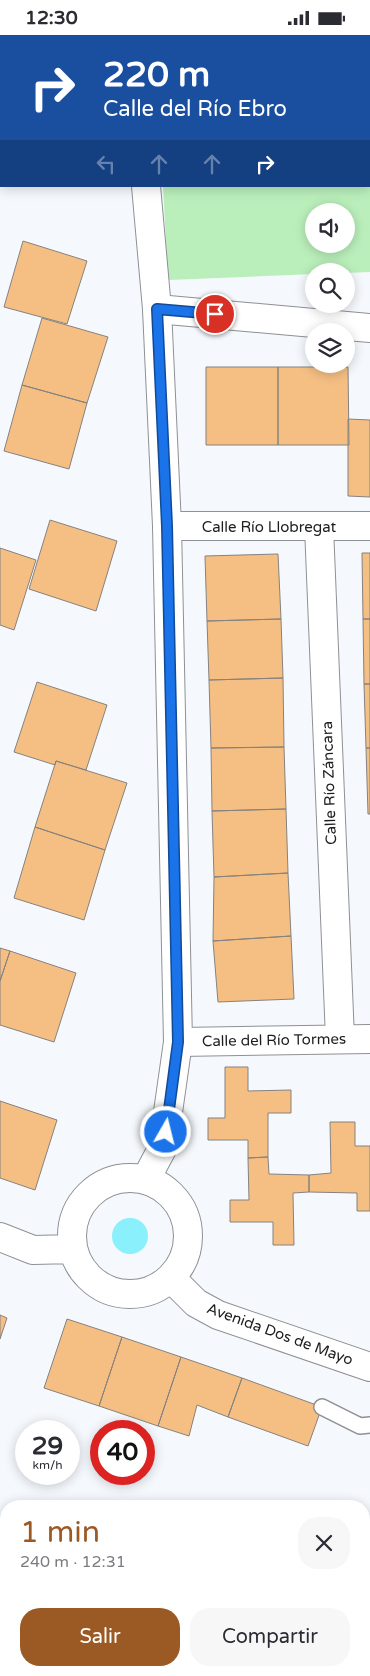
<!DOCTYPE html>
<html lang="es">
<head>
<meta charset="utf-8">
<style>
	body { margin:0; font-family:"Varela Round",sans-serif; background:#f7f7f7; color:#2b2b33; height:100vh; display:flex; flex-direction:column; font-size:19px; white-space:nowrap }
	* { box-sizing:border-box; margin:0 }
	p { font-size:16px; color:#7c7c81 }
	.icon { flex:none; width:28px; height:28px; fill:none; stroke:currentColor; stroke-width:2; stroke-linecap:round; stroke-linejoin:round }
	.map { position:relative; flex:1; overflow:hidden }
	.side { position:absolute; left:0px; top:1465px; width:370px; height:176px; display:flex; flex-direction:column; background:#fff; border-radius:20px 20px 0 0; box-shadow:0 2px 12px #0003 }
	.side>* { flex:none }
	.hud { position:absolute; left:0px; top:0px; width:370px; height:152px; box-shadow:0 2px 12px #0003; background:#1a4fa0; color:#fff; overflow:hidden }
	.buttons { position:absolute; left:305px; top:168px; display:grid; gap:10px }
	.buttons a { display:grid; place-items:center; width:50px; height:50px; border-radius:50%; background:#fff; box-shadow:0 2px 12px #0003; font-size:25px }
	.speed { position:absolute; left:15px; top:1385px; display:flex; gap:10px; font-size:25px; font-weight:700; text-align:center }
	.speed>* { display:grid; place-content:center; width:65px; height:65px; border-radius:50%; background:#fff; box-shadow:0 2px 12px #0003; line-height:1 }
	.speed small { font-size:12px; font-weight:400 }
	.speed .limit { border:8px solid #d22; background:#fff; color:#111 }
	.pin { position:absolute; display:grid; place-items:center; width:42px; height:42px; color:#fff; margin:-21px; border:2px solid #fff; border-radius:50%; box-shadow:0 1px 5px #0007 }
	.me { position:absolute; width:55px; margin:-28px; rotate:8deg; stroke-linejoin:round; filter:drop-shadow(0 0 4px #0008) }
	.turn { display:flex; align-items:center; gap:18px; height:105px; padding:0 20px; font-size:22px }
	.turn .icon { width:65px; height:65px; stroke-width:2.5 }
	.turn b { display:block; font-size:35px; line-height:42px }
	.lanes { display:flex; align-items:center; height:48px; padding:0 20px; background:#0003; justify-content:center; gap:25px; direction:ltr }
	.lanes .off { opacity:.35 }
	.round { display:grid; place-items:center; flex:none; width:52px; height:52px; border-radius:20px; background:#f7f7f7 }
	.headline { display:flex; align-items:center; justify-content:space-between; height:85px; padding:0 20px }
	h1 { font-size:30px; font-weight:600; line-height:38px; color:#9b5a24 }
	.button { display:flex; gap:10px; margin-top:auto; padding:10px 20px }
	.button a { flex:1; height:58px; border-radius:20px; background:#9b5a24; color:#fff; font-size:20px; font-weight:600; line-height:58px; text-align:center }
	.button a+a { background:#f7f7f7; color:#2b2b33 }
	.status { display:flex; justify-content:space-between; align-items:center; height:35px; padding:0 25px; background:#fff; direction:ltr }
	.status svg { height:14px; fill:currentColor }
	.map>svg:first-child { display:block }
</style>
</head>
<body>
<div class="status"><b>12:30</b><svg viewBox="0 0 49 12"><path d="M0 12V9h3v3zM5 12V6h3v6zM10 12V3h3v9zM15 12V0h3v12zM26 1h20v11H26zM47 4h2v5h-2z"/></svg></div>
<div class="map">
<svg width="370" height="1641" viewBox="0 0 370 1641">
	<rect width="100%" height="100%" fill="#f5f8fc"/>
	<!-- green -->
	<path fill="#baefbb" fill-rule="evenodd" d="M 361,0 L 370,0 L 370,237 L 346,238 L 346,236 L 314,236 L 314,239 L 168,245 L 163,151 L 369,151 L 369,1 L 361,1 ZM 314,176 L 346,176 L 346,209 L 314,209 Z"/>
	<!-- water -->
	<path fill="#89f0fc" d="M112 1201a18 18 0 1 1 36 0a18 18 0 1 1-36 0Z"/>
	<!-- building -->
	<path fill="#f5bf84" stroke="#86827f" d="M 203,0 L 296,0 L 296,1 L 204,1 Z
		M 23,206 L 87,226 L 67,289 L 4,272 Z
		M 42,283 L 108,302 L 87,368 L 22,350 Z
		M 206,332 L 278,332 L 278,410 L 206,410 Z
		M 278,332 L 348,332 L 349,410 L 278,410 Z
		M 22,350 L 87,368 L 69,434 L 4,416 Z
		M 348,384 L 370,385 L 370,462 L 348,461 Z
		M 50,485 L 117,506 L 96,576 L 29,554 Z
		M 0,513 L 36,525 L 14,595 L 0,590 Z
		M 362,518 L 370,518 L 370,584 L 363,584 Z
		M 278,519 L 281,584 L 207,586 L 205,521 Z
		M 281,584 L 283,643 L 209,645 L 207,586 Z
		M 363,584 L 370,584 L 370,649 L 364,649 Z
		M 283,643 L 284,712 L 211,713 L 209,645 Z
		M 37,647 L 107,670 L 86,735 L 56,726 L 55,730 L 14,717 Z
		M 364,649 L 370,649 L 370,713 L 366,713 Z
		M 284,712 L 286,774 L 212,776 L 211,713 Z
		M 366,713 L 370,713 L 370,779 L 368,779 Z
		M 56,726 L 127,748 L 105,815 L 35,792 Z
		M 286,774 L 288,838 L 214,842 L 212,776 Z
		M 35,792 L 105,815 L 84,885 L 14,863 Z
		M 288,838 L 291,901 L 213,906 L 214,842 Z
		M 291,901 L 294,964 L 218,967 L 213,906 Z
		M 0,913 L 10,916 L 0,946 Z
		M 10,916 L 76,938 L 54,1007 L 0,990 L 0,946 Z
		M 225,1032 L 248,1032 L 248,1056 L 291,1055 L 291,1078 L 268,1078 L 268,1122 L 248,1123 L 248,1105 L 208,1105 L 208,1083 L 225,1083 Z
		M 0,1066 L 57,1085 L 35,1155 L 0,1143 Z
		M 330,1087 L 355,1087 L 355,1111 L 370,1111 L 370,1176 L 357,1176 L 357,1158 L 309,1157 L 309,1140 L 331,1138 Z
		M 268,1122 L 269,1139 L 309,1140 L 309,1157 L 293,1158 L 294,1210 L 273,1210 L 273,1187 L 230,1187 L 230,1165 L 249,1165 L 248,1123 Z
		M 0,1280 L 7,1283 L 0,1304 Z
		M 67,1284 L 122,1302 L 99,1371 L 44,1353 Z
		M 122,1302 L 181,1322 L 158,1391 L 99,1371 Z
		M 181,1322 L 242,1343 L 228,1382 L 197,1370 L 189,1401 L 158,1391 Z
		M 242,1343 L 322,1372 L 308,1411 L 228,1382 Z"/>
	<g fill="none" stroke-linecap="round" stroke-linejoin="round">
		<!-- lane casing -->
		<g stroke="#8e9095" stroke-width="18">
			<path id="lane" d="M 322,1372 L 360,1391 L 370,1390"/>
		</g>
		<!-- street casing -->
		<g stroke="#8e9095" stroke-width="30">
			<path id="street" d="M 345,0 L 345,1
				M 0,80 L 1,79
				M 157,274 L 370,293
				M 167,491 L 370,491
				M 319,492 L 340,1004
				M 178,1007 L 370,1004"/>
		</g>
		<!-- secondary casing -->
		<g stroke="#8e9095" stroke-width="30">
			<path id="secondary" d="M 137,0 L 137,1
				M72 1201a58 58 0 1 1 116 0a58 58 0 1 1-116 0Z
				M 146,1144 L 163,1112 L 178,1007 L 167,491 L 157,274 L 146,151
				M 0,1202 L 33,1215 L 73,1214
				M 171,1243 L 196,1268 L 218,1280 L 370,1332"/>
		</g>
		<!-- primary casing -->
		<g stroke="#8e9095" stroke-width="30">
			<path id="primary" d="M 0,1510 L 6,1511
				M 364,1523 L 370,1523
				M 0,1539 L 6,1540
				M 364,1552 L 370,1552"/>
		</g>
		<!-- lane -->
		<use href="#lane" stroke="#fff" stroke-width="15"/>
		<!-- street -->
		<use href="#street" stroke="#fff" stroke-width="28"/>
		<!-- secondary -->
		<use href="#secondary" stroke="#fff" stroke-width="28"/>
		<!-- primary -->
		<use href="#primary" stroke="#fff" stroke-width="28"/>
	</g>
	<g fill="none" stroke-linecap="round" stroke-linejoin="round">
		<!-- route casing -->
		<g stroke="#114b97" stroke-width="12">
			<path id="route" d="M 166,1097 L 178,1007 L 167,491 L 157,274 L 215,279"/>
		</g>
		<!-- route -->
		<use href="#route" stroke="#1a73e8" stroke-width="9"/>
	</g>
	<g text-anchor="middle" stroke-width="5" stroke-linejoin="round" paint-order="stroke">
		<!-- street labels -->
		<g font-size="15" fill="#1c1d1e" stroke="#fff">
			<text x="269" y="497">Calle Río Llobregat</text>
			<text transform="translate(329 748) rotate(-92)" y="5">Calle Río Záncara</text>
			<text transform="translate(274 1005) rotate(-1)" y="5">Calle del Río Tormes</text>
			<text transform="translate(280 1299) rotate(20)" y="5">Avenida Dos de Mayo</text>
		</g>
	</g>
</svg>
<div class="buttons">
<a><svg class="icon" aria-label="sound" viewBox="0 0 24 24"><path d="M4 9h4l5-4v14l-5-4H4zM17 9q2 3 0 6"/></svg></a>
<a><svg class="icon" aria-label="search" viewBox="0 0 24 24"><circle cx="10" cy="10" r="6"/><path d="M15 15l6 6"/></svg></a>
<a><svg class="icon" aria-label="layers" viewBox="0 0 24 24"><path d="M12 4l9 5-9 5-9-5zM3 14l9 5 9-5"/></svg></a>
</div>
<div class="speed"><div>29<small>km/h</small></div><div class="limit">40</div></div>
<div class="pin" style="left:215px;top:279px;background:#d93025"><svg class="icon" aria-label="arrive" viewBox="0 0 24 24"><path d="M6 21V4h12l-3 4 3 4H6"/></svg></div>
<svg class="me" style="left:166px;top:1097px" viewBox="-20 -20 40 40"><circle r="17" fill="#1a73e8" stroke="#fff" stroke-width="3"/><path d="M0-11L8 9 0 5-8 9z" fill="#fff"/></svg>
<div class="hud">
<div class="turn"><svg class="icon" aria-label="right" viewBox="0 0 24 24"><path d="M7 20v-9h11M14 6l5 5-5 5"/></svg><div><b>220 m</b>Calle del Río Ebro</div></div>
<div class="lanes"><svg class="icon off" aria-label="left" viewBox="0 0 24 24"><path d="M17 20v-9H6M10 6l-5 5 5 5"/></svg><svg class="icon off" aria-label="ahead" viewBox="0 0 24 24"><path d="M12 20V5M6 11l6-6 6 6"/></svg><svg class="icon off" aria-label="ahead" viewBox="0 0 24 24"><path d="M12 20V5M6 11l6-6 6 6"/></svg><svg class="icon" aria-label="right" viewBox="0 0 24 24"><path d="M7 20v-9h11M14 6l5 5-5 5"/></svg></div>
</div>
<section class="side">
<div class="headline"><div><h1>1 min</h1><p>240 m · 12:31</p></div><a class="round"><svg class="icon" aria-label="close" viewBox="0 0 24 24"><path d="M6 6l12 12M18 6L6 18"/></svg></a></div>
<div class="button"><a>Salir</a><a>Compartir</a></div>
</section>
</div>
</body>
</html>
